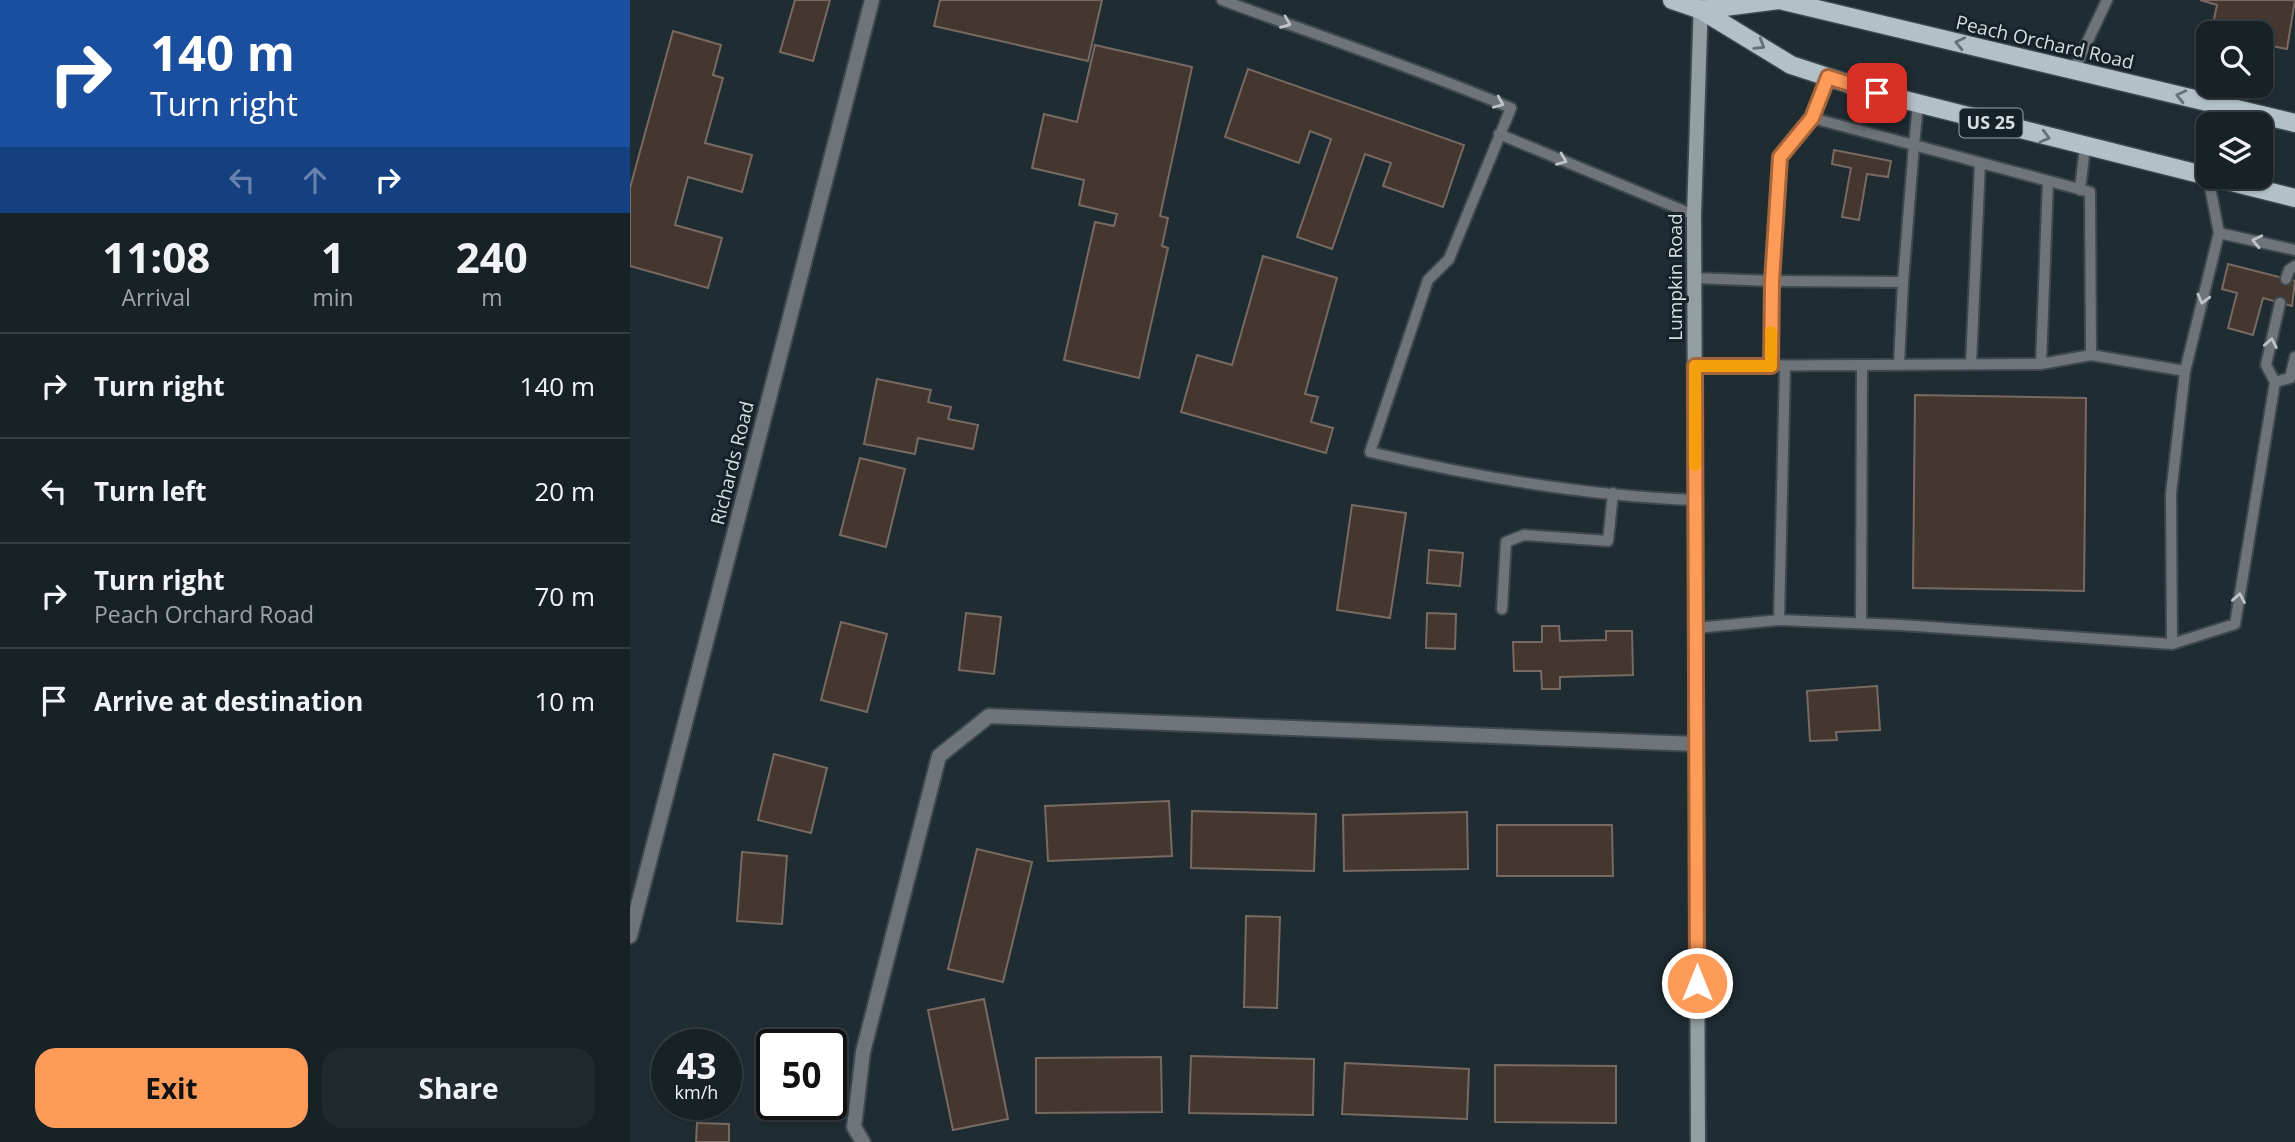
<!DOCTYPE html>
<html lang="en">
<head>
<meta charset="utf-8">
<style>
	body { margin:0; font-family:"Open Sans",sans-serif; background:#20292e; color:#f1f3f6; height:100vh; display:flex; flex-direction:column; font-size:26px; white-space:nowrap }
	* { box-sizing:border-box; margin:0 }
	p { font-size:23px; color:#9ea3a7 }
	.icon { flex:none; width:38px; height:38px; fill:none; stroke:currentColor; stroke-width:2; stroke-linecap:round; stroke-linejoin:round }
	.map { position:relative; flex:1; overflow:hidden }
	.drawer { display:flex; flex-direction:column; background:#172126; width:630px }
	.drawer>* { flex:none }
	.top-card { background:#1a4fa0; color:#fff; overflow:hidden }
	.tools { position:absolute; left:1566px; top:21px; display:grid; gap:14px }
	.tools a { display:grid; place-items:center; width:77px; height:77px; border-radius:14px; background:#172126; box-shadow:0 2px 5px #0004,0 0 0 2px #363e43; font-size:35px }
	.speed { position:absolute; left:21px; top:1029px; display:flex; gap:14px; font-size:35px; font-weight:700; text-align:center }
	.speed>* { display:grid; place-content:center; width:91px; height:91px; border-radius:50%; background:#172126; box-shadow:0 2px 5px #0004,0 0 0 2px #363e43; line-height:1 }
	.speed small { font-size:18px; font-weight:400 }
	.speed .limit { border:4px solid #111; border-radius:10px; background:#fff; color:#111 }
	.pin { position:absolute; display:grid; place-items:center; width:60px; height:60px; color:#fff; margin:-30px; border-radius:14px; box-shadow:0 4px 10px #0006 }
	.me { position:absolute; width:77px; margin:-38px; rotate:0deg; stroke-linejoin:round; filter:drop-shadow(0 0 5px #0008) }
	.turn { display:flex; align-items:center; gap:24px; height:147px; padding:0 35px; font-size:32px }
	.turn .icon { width:91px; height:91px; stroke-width:2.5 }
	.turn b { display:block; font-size:49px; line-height:60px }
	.lanes { display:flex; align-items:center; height:66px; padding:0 35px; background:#0003; justify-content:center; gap:35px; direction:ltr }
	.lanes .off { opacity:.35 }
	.eta { display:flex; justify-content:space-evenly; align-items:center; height:119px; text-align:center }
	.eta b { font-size:42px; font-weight:700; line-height:49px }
	.action { display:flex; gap:14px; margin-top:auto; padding:14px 35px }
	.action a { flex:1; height:80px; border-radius:21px; background:#fe9b59; color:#111; font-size:28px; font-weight:700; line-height:80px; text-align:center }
	.action a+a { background:#20292e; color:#f1f3f6 }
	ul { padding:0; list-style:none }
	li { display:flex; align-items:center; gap:21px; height:105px; padding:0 35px; border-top:2px solid #363e43 }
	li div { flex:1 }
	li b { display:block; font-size:26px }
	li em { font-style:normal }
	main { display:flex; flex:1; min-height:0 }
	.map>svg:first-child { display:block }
</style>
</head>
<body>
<main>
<section class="drawer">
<div class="top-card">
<div class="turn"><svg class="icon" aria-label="right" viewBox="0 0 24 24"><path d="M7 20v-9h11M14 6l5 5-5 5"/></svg><div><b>140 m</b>Turn right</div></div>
<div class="lanes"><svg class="icon off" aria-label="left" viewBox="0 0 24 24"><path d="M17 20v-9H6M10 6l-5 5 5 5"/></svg><svg class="icon off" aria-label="ahead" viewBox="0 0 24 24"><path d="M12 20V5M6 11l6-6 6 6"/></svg><svg class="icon" aria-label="right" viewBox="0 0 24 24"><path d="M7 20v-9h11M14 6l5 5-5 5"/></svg></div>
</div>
<div class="eta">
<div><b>11:08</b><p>Arrival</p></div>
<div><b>1</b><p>min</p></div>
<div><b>240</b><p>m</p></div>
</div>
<ul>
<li><svg class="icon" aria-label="right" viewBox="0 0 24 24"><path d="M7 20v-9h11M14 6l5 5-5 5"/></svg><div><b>Turn right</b></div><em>140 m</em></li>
<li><svg class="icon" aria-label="left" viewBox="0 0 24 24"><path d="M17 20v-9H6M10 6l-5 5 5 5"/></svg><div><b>Turn left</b></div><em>20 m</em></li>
<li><svg class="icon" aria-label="right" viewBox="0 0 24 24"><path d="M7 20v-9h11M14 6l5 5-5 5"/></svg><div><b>Turn right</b><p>Peach Orchard Road</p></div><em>70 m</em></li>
<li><svg class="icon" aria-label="arrive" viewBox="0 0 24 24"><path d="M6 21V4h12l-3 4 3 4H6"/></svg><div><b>Arrive at destination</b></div><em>10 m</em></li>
</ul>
<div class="action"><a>Exit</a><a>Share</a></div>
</section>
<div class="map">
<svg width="1665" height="1142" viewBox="0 0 1665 1142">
	<rect width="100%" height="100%" fill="#1f2c32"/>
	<!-- building -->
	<path fill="#433730" stroke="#786a62" stroke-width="2" d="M 165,0 L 200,0 L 183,61 L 150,52 Z
		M 310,0 L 472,0 L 458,61 L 304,26 Z
		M 1570,0 L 1665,0 L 1657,49 L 1631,44 L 1631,33 L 1581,33 L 1587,5 Z
		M 43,31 L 91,45 L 83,75 L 93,78 L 75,143 L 122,155 L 112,192 L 58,177 L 45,225 L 92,238 L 78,288 L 0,266 L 0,188 Z
		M 465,45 L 562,67 L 530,216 L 538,218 L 532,246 L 538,248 L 509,378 L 434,360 L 465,222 L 484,226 L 487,214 L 449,205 L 454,180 L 402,168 L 414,114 L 447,122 Z
		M 618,69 L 834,145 L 813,207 L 753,186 L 761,163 L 735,154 L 702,249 L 667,237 L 701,139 L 680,131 L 669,163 L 595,137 Z
		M 1204,150 L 1261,161 L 1258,177 L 1237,174 L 1229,220 L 1212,217 L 1221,168 L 1202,164 Z
		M 633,256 L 707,278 L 675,394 L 688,397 L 681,422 L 703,428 L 696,453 L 551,412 L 567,355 L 602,365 Z
		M 1598,264 L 1665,281 L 1662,306 L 1633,298 L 1623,335 L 1598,328 L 1607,293 L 1592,289 Z
		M 247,379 L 301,390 L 298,402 L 321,407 L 318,419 L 348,425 L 343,449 L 288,438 L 285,454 L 234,444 Z
		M 1285,395 L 1456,398 L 1454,591 L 1283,588 Z
		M 230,458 L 275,469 L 256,547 L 210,535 Z
		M 722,505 L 776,513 L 760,618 L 707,610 Z
		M 799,550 L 833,553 L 830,586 L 797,583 Z
		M 336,613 L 371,617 L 364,674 L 329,670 Z
		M 797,613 L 826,614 L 825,649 L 796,648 Z
		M 211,622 L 257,634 L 237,712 L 191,700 Z
		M 912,626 L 929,626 L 930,641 L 976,640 L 976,631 L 1002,631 L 1003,675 L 930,677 L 930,689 L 912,689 L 911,671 L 884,671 L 883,642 L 912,642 Z
		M 1247,686 L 1250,730 L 1206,732 L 1207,740 L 1180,741 L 1177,691 Z
		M 144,754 L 197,768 L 181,833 L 128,820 Z
		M 539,801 L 542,856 L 418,861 L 415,806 Z
		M 562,811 L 686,814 L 684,871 L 561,868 Z
		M 837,812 L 838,869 L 714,871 L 713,815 Z
		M 867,825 L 982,825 L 983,876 L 867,876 Z
		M 347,849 L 402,862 L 373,982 L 318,969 Z
		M 112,852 L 157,856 L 152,924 L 107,921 Z
		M 616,916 L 650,917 L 647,1008 L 614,1007 Z
		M 354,999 L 378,1119 L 323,1130 L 298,1010 Z
		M 561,1056 L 684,1059 L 683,1115 L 559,1113 Z
		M 531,1057 L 532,1112 L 406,1113 L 406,1058 Z
		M 715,1063 L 839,1069 L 837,1119 L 712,1114 Z
		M 865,1065 L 986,1066 L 986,1123 L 865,1122 Z
		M 67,1123 L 99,1124 L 99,1142 L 66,1142 Z"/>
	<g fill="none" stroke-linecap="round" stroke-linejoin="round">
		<!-- lane casing -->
		<g stroke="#3c484e" stroke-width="14">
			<path id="lane" d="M 592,0 C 689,36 786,68 881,108 L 819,259 L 798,280 L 740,452 C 846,477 956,496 1065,500
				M 1444,70 L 1477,0
				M 1182,118 L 1198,77
				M 869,134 L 1064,215
				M 1450,190 L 1455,147
				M 1589,233 L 1665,250
				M 1064,278 L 1142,281 L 1150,157 L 1182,118 L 1284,145 L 1288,104
				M 1656,279 L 1659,270 L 1665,266
				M 1461,355 L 1555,371 L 1541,494 L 1542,644
				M 1341,364 L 1350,163
				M 1411,364 L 1418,181
				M 1065,366 L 1411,364 L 1461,355 L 1460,192 L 1284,145 L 1273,282 L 1269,364
				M 1141,366 L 1142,281 L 1273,282
				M 1155,367 L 1149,620 L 1271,625 L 1542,644 L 1605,624 L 1645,382 L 1660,378 L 1665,357
				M 1555,371 L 1589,233 L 1578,177
				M 1645,382 L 1636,365 L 1650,303
				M 872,609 L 876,542 L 894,535 L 978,541 L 983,493
				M 1231,623 L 1232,365
				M 1066,628 L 1149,620"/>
		</g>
		<!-- street casing -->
		<g stroke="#3c484e" stroke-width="18">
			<path id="street" d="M 0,936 L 242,0
				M 233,1142 L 224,1127 L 233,1052 L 309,756 L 359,716 L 1066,744"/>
		</g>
		<!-- secondary casing -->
		<g stroke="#3c484e" stroke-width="18">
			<path id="secondary" d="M 1068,1142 L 1064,215 L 1071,0"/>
		</g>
		<!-- primary casing -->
		<g stroke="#3c484e" stroke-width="21">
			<path id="primary" d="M 1042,0 L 1071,10 L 1161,65 L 1247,93 L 1665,198
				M 1071,10 L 1149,0 L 1665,123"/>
		</g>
		<!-- lane -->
		<use href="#lane" stroke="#6e7478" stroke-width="10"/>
		<!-- street -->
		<use href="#street" stroke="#6e7478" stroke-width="14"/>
		<!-- secondary -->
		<use href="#secondary" stroke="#949fa4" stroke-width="14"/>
		<!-- primary -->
		<use href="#primary" stroke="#b2c0c7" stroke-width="18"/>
	</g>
	<!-- one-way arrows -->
	<defs><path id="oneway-chevron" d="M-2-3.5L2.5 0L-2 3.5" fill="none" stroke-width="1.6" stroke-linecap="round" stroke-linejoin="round" transform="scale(1.75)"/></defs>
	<g stroke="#bcc4c8">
		<use href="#oneway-chevron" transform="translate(656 23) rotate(22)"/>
		<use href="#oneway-chevron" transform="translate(869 103) rotate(23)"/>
		<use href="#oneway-chevron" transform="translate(932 160) rotate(22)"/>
		<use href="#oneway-chevron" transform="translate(1627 241) rotate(-167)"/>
		<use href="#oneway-chevron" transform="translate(1573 299) rotate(104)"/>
		<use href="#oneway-chevron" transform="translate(1641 343) rotate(-79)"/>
		<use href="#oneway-chevron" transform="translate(1609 598) rotate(-80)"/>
	</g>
	<g stroke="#647178">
		<use href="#oneway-chevron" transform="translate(1330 43) rotate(-167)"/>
		<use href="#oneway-chevron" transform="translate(1130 45) rotate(31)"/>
		<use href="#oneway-chevron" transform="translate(1551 96) rotate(-167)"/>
		<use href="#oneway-chevron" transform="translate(1415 137) rotate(15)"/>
	</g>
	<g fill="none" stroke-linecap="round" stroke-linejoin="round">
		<!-- route casing -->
		<g stroke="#a5653a" stroke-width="18">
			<path id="route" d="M 1067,983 L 1065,366 L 1141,366 L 1142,281 L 1150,157 L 1182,118 L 1198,77 L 1247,93"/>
		</g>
		<!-- route -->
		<use href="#route" stroke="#fe9b59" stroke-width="12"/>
		<!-- slow -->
		<path stroke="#f59e0b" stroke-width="12" d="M 1065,465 L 1065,366 L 1141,366 L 1141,332"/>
	</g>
	<g text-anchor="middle" stroke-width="6" stroke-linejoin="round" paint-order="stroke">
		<!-- shield labels -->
		<rect fill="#152228" stroke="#9ca6aa" stroke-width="2" x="1329.5" y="108.5" width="63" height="29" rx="5"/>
		<g font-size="18" font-weight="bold" fill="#d6dee2">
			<text x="1361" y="129">US 25</text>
		</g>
		<!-- street labels -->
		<g font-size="19" fill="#d6dee2" stroke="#152228">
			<text transform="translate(1415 42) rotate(13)" y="7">Peach Orchard Road</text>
			<text transform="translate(1045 277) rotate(-90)" y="7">Lumpkin Road</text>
			<text transform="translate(102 463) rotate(-76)" y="7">Richards Road</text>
		</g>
	</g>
</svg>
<div class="tools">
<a><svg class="icon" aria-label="search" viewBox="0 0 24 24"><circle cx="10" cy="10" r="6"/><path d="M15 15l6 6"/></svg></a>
<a><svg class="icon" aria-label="layers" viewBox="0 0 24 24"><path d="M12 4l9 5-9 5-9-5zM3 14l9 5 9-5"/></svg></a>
</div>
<div class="speed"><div>43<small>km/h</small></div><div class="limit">50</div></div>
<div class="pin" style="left:1247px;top:93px;background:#d93025"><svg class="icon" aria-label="arrive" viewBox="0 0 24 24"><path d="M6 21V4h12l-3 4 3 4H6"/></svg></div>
<svg class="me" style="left:1067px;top:983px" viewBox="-20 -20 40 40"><circle r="17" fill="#fe9b59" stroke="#fff" stroke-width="3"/><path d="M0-11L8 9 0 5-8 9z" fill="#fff"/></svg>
</div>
</main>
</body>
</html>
